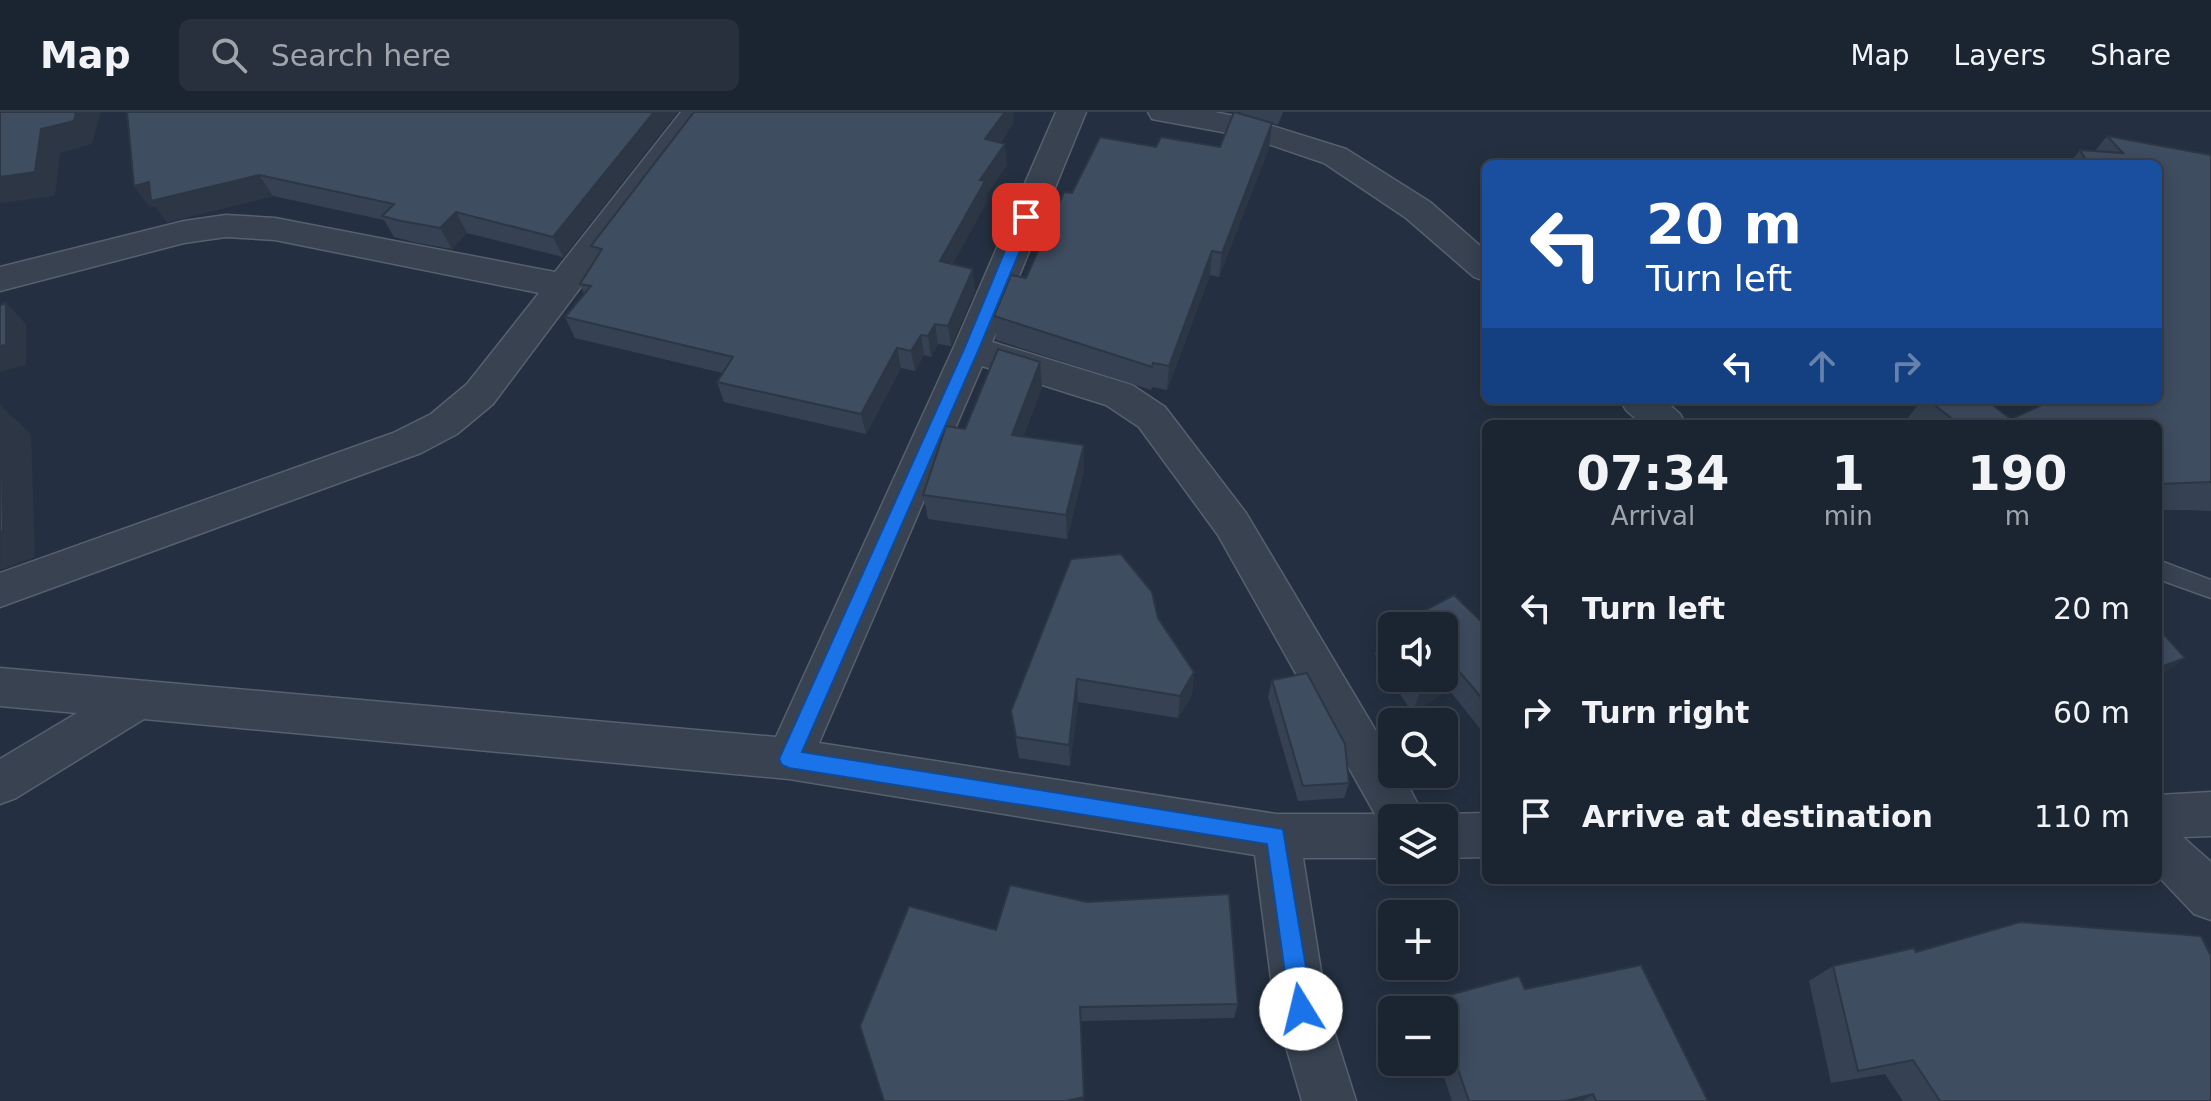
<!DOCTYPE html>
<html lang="en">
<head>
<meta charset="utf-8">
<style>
	body { margin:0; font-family:"DejaVu Sans",sans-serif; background:#28303d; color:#f1f3f6; height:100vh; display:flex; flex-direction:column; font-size:30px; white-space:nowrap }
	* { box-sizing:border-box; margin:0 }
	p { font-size:26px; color:#a0a4ab }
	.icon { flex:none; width:44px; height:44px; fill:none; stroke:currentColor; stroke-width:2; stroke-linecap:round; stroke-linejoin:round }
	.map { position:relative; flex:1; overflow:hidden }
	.drawer { position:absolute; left:1482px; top:308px; width:680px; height:464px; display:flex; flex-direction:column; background:#1b2431; border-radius:12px; box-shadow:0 4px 20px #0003,0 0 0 2px #39414d }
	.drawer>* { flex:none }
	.guide { position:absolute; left:1482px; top:48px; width:680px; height:244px; border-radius:12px; box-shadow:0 4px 20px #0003,0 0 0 2px #39414d; background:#1a4fa0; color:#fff; overflow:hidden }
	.buttons { position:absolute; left:1378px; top:500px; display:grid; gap:16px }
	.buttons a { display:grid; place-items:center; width:80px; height:80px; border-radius:12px; background:#1b2431; box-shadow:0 4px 20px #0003,0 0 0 2px #39414d; font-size:40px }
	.pin { position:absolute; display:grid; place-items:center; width:68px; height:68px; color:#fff; margin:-34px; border-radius:16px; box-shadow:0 4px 12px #0006 }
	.me { position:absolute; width:88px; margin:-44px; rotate:351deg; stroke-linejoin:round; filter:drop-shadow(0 0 6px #0008) }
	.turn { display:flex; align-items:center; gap:28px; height:168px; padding:0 32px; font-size:36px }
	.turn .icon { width:104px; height:104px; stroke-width:2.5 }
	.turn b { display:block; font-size:56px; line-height:68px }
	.lanes { display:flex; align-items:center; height:76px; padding:0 32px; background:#0003; justify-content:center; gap:40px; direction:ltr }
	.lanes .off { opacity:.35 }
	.eta { display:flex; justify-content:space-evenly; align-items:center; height:136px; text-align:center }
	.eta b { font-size:48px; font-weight:600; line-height:56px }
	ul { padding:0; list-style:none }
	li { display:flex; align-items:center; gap:24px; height:104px; padding:0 32px }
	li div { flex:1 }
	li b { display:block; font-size:30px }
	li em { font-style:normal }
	header { display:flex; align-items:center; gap:48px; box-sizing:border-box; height:112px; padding:0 40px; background:#1b2431; border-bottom:2px solid #39414d }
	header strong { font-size:38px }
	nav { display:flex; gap:44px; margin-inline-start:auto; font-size:28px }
	.search { width:560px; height:72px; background:#28303d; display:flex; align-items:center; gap:20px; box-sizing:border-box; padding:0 28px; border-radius:12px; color:#a0a4ab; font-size:30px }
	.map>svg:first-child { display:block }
</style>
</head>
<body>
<header>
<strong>Map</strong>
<div class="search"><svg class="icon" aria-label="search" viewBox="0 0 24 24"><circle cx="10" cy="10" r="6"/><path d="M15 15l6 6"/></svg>Search here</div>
<nav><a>Map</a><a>Layers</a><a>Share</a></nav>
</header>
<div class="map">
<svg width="2211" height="989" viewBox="0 0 2211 989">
	<rect width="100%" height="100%" fill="#243041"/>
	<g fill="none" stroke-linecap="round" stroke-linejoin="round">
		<!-- lane casing -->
		<g stroke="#56606e" stroke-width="3">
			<path id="lane" d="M 2158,448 L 2211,468 L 2211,486 L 2158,467 Z"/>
		</g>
		<!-- street casing -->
		<g stroke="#56606e" stroke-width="3">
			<path id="street" d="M 681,0 L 712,0 L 493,292 L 457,322 L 421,341 L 0,495 L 0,461 L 393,321 L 431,302 L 467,272 L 539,181 L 275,128 L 226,125 L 184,131 L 0,179 L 0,155 L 184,109 L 226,103 L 275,106 L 555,160 Z
				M 1056,0 L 1086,0 L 992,230 L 1132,273 L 1165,295 L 1246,401 L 1392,646 L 1392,662 L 1402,662 L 1425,706 L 1392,706 L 1392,746 L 1303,746 L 1327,897 L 1356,989 L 1302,989 L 1275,897 L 1255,743 L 789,667 L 144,607 L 16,686 L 0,692 L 0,647 L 77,601 L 0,594 L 0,556 L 776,625 L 953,237 ZM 982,254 L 1106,293 L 1139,315 L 1218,423 L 1375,702 L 1276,702 L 819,631 Z
				M 1148,0 L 1214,0 L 1250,7 L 1346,37 L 1430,90 L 1486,139 L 1486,169 L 1474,165 L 1406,106 L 1324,51 L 1244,24 L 1152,7 Z
				M 1620,288 L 1664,288 L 1680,302 L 1686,312 L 1642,312 L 1626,298 Z
				M 2211,680 L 2211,724 L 2183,725 L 2211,750 L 2211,808 L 2194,802 L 2158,764 L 2158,683 Z
				M 1486,701 L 1486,745 L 1444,746 L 1444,706 L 1433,706 L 1444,702 Z"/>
		</g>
		<!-- lane -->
		<use href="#lane" fill="#384251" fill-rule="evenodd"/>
		<!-- street -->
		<use href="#street" fill="#384251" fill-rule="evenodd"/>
	</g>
	<!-- wall -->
	<path fill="#364253" d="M 127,0 L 677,0 L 563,145 L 467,121 L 452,137 L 413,130 L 394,125 L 384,108 L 273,84 L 167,110 L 155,94 L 150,95 L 134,74 Z
		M 1241,0 L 1283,0 L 1278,13 L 1272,11 L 1269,36 L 1219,165 L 1210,163 L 1167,278 L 1152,275 L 1151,278 L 996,228 L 994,204 L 1026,166 L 1072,81 L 1156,35 L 1220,35 Z
		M 1014,10 L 1000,31 L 1007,53 L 987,82 L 987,90 L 952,152 L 975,178 L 951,234 L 938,232 L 931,245 L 924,243 L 915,259 L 901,256 L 866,322 L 724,290 L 717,270 L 722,261 L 575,226 L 565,205 L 584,182 L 580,172 L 596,146 L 591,134 Z
		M 2107,24 L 2211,43 L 2211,399 L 2188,398 L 2158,398 L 2158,312 L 1903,312 L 1922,288 L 1986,288 L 2011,307 L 2051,289 L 2050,288 L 2158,288 L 2158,52 L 2069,52 L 2080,38 L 2095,39 Z
		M 1042,276 L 1023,325 L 1084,358 L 1067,427 L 928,407 L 923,383 L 965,317 Z
		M 1158,506 L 1194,560 L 1192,583 L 1178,606 L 1078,590 L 1070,654 L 1019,646 L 1011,599 Z
		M 1486,514 L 1486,624 L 1449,578 L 1412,601 L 1375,542 L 1382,521 L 1392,516 L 1392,566 L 1444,566 Z
		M 1272,568 L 1349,671 L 1344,686 L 1298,689 L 1268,585 Z
		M 996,818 L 1238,892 L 1234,906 L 1081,909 Z
		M 1916,840 L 2211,989 L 1903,989 L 1885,962 L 1831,971 L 1809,869 L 1833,854 Z
		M 1525,877 L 1708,989 L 1452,989 L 1439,950 L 1444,950 L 1444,898 L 1426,898 L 1434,887 Z"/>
	<!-- shaded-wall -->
	<path fill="#2c3644" d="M 76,0 L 101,0 L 92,32 L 60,41 L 55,84 L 0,91 L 0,65 L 41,17 Z
		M 654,0 L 677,0 L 563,145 L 553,125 Z
		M 1005,0 L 1013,0 L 1014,10 L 987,48 L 985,27 Z
		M 1272,11 L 1269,36 L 1219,165 L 1222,141 Z
		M 1005,32 L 1007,53 L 987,82 L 987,90 L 943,170 L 940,149 L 980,68 Z
		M 259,63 L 273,84 L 167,110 L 155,94 L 150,95 L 134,74 L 149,70 Z
		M 456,100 L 467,121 L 452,137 L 440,116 Z
		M 1212,139 L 1210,163 L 1167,278 L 1169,254 Z
		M 973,157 L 975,178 L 951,234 L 948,214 Z
		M 6,191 L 26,212 L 26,253 L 0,260 L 0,234 Z
		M 935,212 L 938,232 L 931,245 L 928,224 Z
		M 921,223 L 924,243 L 915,259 L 911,239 Z
		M 897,236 L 901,256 L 866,322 L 861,302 Z
		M 1040,250 L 1042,276 L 1014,348 L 1012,323 Z
		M 1,294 L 31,322 L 35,445 L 0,458 Z
		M 1084,333 L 1084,358 L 1067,427 L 1066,403 Z
		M 2185,546 L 2161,564 L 2158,565 L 2158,556 Z
		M 1458,558 L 1449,578 L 1412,601 L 1420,581 Z
		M 1194,560 L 1192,583 L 1178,606 L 1180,584 Z
		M 1077,567 L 1078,590 L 1070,654 L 1069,633 Z
		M 1080,895 L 1084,989 L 1066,989 Z
		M 1593,982 L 1582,989 L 1566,989 Z"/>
	<!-- building -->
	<path fill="#3f4d61" stroke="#2c3644" stroke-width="2" d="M 0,0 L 76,0 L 74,9 L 41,17 L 35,60 L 0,65 Z
		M 127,0 L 654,0 L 553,125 L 456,100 L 440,116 L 401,109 L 382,104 L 394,92 L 259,63 L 151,89 L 149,70 L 134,74 Z
		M 694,0 L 1005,0 L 985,27 L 1005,32 L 980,68 L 985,69 L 940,149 L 973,157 L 948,214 L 935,212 L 928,224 L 921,223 L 911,239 L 897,236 L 861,302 L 717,270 L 733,245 L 565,205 L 591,174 L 580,172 L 602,137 L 591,134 Z
		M 1234,0 L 1272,11 L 1222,141 L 1212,139 L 1169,254 L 1153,251 L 1152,255 L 994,204 L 1011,163 L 1026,166 L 1064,80 L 1072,81 L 1100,25 L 1156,35 L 1161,25 L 1220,35 Z
		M 2107,24 L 2211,43 L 2211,370 L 2158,372 L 2158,312 L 1959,312 L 1928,288 L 1986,288 L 2011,307 L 2053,288 L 2158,288 L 2158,52 L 2088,52 L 2080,38 L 2123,41 Z
		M 6,191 L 6,233 L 0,234 L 0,193 Z
		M 998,237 L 1040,250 L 1012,323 L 1084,333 L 1066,403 L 923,383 L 946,314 L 965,317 Z
		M 0,294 L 1,294 L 3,419 L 0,420 Z
		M 1121,442 L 1152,480 L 1158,506 L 1194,560 L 1180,584 L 1077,567 L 1069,633 L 1016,625 L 1011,599 L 1071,447 Z
		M 1454,483 L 1486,514 L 1486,591 L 1458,558 L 1420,581 L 1411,566 L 1444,566 L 1444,514 L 1395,514 Z
		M 1392,516 L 1392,536 L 1382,521 Z
		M 2158,517 L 2159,517 L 2185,546 L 2158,556 Z
		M 1307,561 L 1345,632 L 1349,671 L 1303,674 L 1272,568 Z
		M 1010,773 L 1087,790 L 1229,782 L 1238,892 L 1080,895 L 1084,985 L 1066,989 L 884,989 L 860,914 L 909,794 L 996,818 Z
		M 2020,810 L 2201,824 L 2211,844 L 2211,989 L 1940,989 L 1913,948 L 1858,959 L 1833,854 L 1914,836 L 1916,840 Z
		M 1641,853 L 1708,989 L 1596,989 L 1593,982 L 1566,989 L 1469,989 L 1444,917 L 1444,898 L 1438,898 L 1434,887 L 1519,864 L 1525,877 Z"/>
	<!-- route -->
	<path fill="#1a73e8" stroke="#114b97" stroke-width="2" d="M 1026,101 L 1034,105 L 979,237 L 802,640 L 1283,717 L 1313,897 L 1309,905 L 1301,908 L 1294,905 L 1290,897 L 1267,732 L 789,656 L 782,653 L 779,647 L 964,237 L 1019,105 Z"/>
</svg>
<div class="buttons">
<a><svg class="icon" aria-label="sound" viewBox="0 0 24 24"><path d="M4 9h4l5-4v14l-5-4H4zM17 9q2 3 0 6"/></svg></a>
<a><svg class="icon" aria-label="search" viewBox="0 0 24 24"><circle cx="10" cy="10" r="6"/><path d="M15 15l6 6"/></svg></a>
<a><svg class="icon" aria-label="layers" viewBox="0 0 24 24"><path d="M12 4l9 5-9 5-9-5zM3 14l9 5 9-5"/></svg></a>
<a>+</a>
<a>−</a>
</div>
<div class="pin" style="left:1026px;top:105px;background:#d93025"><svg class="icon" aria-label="arrive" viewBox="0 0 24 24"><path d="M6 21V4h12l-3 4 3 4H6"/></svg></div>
<svg class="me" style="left:1301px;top:897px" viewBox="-20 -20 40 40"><circle r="19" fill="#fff"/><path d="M0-13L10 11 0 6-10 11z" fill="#1a73e8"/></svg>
<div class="guide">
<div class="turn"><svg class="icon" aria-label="left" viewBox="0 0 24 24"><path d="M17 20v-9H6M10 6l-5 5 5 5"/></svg><div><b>20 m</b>Turn left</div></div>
<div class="lanes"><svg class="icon" aria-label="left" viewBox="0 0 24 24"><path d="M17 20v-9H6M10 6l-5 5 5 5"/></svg><svg class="icon off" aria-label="ahead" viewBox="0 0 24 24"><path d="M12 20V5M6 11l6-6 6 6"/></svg><svg class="icon off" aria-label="right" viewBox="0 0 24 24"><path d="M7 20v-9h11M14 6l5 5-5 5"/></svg></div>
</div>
<section class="drawer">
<div class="eta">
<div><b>07:34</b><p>Arrival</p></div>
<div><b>1</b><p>min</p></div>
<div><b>190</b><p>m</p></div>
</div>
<ul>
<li><svg class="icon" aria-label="left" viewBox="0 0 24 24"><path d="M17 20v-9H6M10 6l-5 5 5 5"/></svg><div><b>Turn left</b></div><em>20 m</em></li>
<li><svg class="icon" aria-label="right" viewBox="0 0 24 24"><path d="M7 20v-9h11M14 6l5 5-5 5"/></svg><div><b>Turn right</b></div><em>60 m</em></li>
<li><svg class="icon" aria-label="arrive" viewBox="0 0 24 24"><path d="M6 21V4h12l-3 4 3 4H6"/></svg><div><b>Arrive at destination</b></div><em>110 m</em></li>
</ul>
</section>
</div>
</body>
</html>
